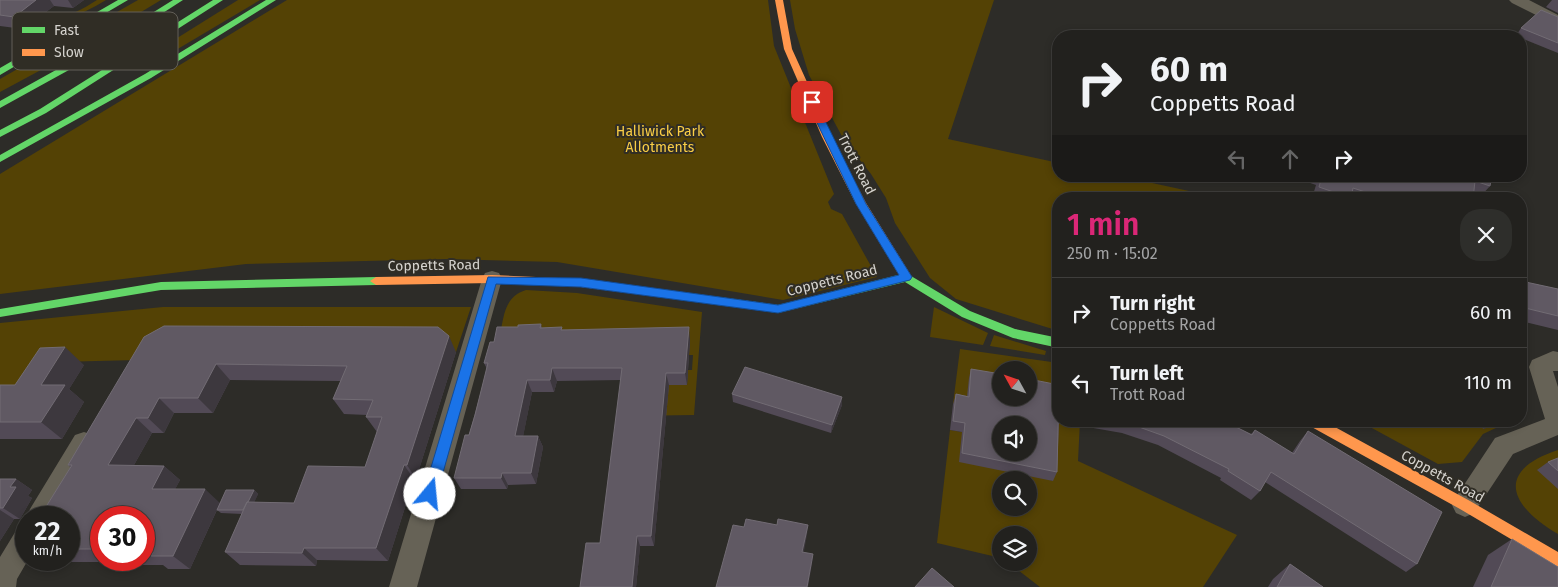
<!DOCTYPE html>
<html lang="en">
<head>
<meta charset="utf-8">
<style>
	body { margin:0; font-family:"Fira Sans",sans-serif; background:#2e2e2b; color:#f1f3f6; height:100vh; display:flex; flex-direction:column; font-size:19px; white-space:nowrap }
	* { box-sizing:border-box; margin:0 }
	p { font-size:16px; color:#a2a3a4 }
	.icon { flex:none; width:28px; height:28px; fill:none; stroke:currentColor; stroke-width:2; stroke-linecap:round; stroke-linejoin:round }
	.map { position:relative; flex:1; overflow:hidden }
	.details { position:absolute; left:1052px; top:192px; width:475px; height:235px; display:flex; flex-direction:column; background:#22211e; border-radius:20px; box-shadow:0 2px 8px #0003,0 0 0 1px #3f3e3c }
	.details>* { flex:none }
	.top-card { position:absolute; left:1052px; top:30px; width:475px; height:152px; border-radius:20px; box-shadow:0 2px 8px #0003,0 0 0 1px #3f3e3c; background:#22211e; color:#f1f3f6; overflow:hidden }
	.needle { width:32px; rotate:310deg }
	.buttons { position:absolute; left:992px; top:361px; display:grid; gap:10px }
	.buttons a { display:grid; place-items:center; width:45px; height:45px; border-radius:50%; background:#22211e; box-shadow:0 2px 8px #0003,0 0 0 1px #3f3e3c; font-size:25px }
	.speed { position:absolute; left:15px; top:506px; display:flex; gap:10px; font-size:25px; font-weight:700; text-align:center }
	.speed>* { display:grid; place-content:center; width:65px; height:65px; border-radius:50%; background:#22211e; box-shadow:0 2px 8px #0003,0 0 0 1px #3f3e3c; line-height:1 }
	.speed small { font-size:12px; font-weight:400 }
	.speed .limit { border:8px solid #d22; background:#fff; color:#111 }
	.pin { position:absolute; display:grid; place-items:center; width:42px; height:42px; color:#fff; margin:-21px; border-radius:10px; box-shadow:0 2px 8px #0006 }
	.me { position:absolute; width:55px; margin:-28px; rotate:17deg; stroke-linejoin:round; filter:drop-shadow(0 0 4px #0008) }
	.turn { display:flex; align-items:center; gap:18px; height:105px; padding:0 15px; font-size:22px }
	.turn .icon { width:65px; height:65px; stroke-width:2.5 }
	.turn b { display:block; font-size:35px; line-height:42px }
	.lanes { display:flex; align-items:center; height:48px; padding:0 15px; background:#0003; justify-content:center; gap:25px; direction:ltr }
	.lanes .off { opacity:.35 }
	.round { display:grid; place-items:center; flex:none; width:52px; height:52px; border-radius:20px; background:#2e2e2b }
	.headline { display:flex; align-items:center; justify-content:space-between; height:85px; padding:0 15px }
	h1 { font-size:30px; font-weight:600; line-height:38px; color:#db2777 }
	ul { padding:0; list-style:none }
	li { display:flex; align-items:center; gap:15px; height:70px; padding:0 15px; border-top:1px solid #3f3e3c }
	li div { flex:1 }
	li b { display:block; font-size:19px }
	li em { font-style:normal }
	.map>svg:first-child { display:block }
</style>
</head>
<body>
<div class="map">
<svg width="1558" height="587" viewBox="0 0 1558 587">
	<rect width="100%" height="100%" fill="#2d2c28"/>
	<!-- green -->
	<path fill="#544205" fill-rule="evenodd" d="M 97,0 L 106,0 C 80,16 54,25 24,29 L 43,14 C 71,17 74,14 97,0 Z
		M 138,0 L 161,0 L 78,50 L 0,92 L 0,79 Z
		M 238,0 L 260,0 L 176,50 L 166,45 Z
		M 287,0 L 768,0 L 774,46 L 834,194 L 828,202 L 831,209 L 842,214 L 877,277 L 783,300 L 557,262 L 446,259 L 246,264 L 0,294 L 0,174 Z
		M 790,0 L 994,0 L 948,139 L 1059,163 L 1059,176 L 1120,176 L 1212,196 L 1212,199 L 1059,199 L 1059,331 L 956,299 L 930,278 L 895,223 L 886,198 L 871,174 L 844,140 L 809,75 L 795,29 Z
		M 526,290 L 577,293 L 702,312 L 694,415 L 626,416 L 666,385 L 687,385 L 688,370 L 692,370 L 693,355 L 689,355 L 690,340 L 499,340 C 504,318 503,297 526,290 Z
		M 163,307 L 471,307 L 456,352 L 57,362 L 0,402 L 0,323 Z
		M 934,307 L 988,333 L 983,345 L 930,337 Z
		M 994,335 L 1046,351 L 1045,355 L 990,346 Z
		M 960,349 L 1059,363 L 1059,421 L 1080,421 L 1078,461 L 1237,535 L 1203,587 L 1040,587 L 1009,563 L 1029,562 L 1029,535 L 1001,535 L 1001,558 L 937,543 L 950,430 L 962,432 L 1052,481 L 1029,389 L 1029,370 L 1001,370 L 1001,384 L 966,406 L 953,404 ZM 1001,480 L 1029,480 L 1029,508 L 1001,508 Z
		M 1359,421 L 1511,421 L 1483,434 L 1462,462 L 1438,464 Z
		M 1558,450 L 1558,534 C 1510,506 1494,471 1558,450 Z"/>
	<g fill="none" stroke-linecap="round" stroke-linejoin="round">
		<!-- street -->
		<path fill="#666256" fill-rule="evenodd" d="M 1509,0 L 1529,0 L 1558,15 L 1558,26 L 1512,3 Z
			M 492,271 L 499,273 L 502,279 L 417,587 L 389,587 L 482,279 L 485,273 Z
			M 1553,351 L 1558,352 L 1558,371 L 1553,371 L 1558,387 L 1558,435 L 1513,454 L 1474,513 L 1465,517 L 1456,513 L 1452,505 L 1456,497 L 1495,438 L 1545,419 L 1529,367 L 1532,360 Z
			M 84,432 L 93,435 L 96,443 L 54,518 L 26,519 L 30,509 L 75,435 Z
			M 26,525 L 26,560 L 28,560 L 17,579 L 16,587 L 0,587 L 0,557 L 17,529 Z"/>
		<!-- fast -->
		<path fill="#63d668" fill-rule="evenodd" d="M 118,0 L 128,0 L 0,75 L 0,68 Z
			M 173,0 L 183,0 L 107,49 L 0,108 L 0,101 L 101,45 Z
			M 213,0 L 223,0 L 46,113 L 0,137 L 0,130 L 40,109 Z
			M 266,0 L 276,0 L 151,78 L 0,162 L 0,155 L 145,74 Z
			M 906,273 L 970,311 L 1015,329 L 1059,338 L 1059,348 L 1013,338 L 962,317 L 905,282 L 778,313 L 659,297 L 655,296 L 653,293 L 655,290 L 659,289 L 778,305 Z
			M 376,277 L 382,281 L 376,285 L 161,290 L 0,317 L 0,309 L 161,282 Z"/>
		<!-- slow -->
		<path fill="#ff974d" fill-rule="evenodd" d="M 775,0 L 783,0 L 792,49 L 832,137 L 866,203 L 912,277 L 910,280 L 902,280 L 856,204 L 822,137 L 784,49 Z
			M 492,275 L 581,279 L 659,289 L 663,290 L 665,293 L 663,296 L 659,297 L 581,287 L 492,283 L 376,285 L 370,281 L 376,277 Z
			M 1306,421 L 1324,421 L 1470,501 L 1558,552 L 1558,567 L 1460,509 L 1308,425 Z"/>
	</g>
	<!-- wall -->
	<path fill="#524a56" fill-rule="evenodd" d="M 0,0 L 84,0 L 73,8 L 54,6 L 23,29 L 0,26 Z
		M 1552,0 L 1558,0 L 1558,13 L 1546,7 Z
		M 1558,17 L 1558,53 L 1521,38 L 1521,36 L 1516,36 L 1521,28 Z
		M 1290,176 L 1492,176 L 1490,186 L 1480,197 L 1473,195 L 1473,199 L 1313,199 L 1312,198 L 1316,185 Z
		M 1521,281 L 1558,289 L 1558,330 L 1521,321 Z
		M 541,324 L 542,328 L 690,340 L 687,385 L 669,385 L 654,546 L 640,546 L 636,587 L 580,587 L 600,543 L 621,380 L 557,381 L 554,392 L 532,392 L 523,436 L 538,436 L 543,447 L 536,484 L 508,485 L 507,489 L 461,489 L 454,478 L 469,435 L 487,369 L 484,363 L 494,342 L 518,327 Z
		M 164,326 L 456,352 L 416,479 L 414,479 L 388,561 L 317,560 L 316,566 L 240,565 L 225,552 L 242,514 L 221,513 L 217,510 L 190,569 L 168,569 L 163,565 L 111,565 L 107,562 L 41,562 L 39,560 L 69,560 L 69,518 L 70,467 L 68,465 ZM 230,380 L 341,381 L 333,399 L 344,414 L 367,415 L 366,417 L 377,432 L 365,467 L 294,503 L 254,502 L 258,494 L 254,490 L 220,503 L 175,489 L 180,480 L 164,466 L 134,465 L 152,433 L 164,433 L 174,413 L 213,413 ZM 101,518 L 144,518 L 144,560 L 101,560 Z
		M 84,365 L 69,389 L 84,402 L 62,439 L 0,439 L 0,385 L 15,385 Z
		M 971,369 L 1059,421 L 1224,421 L 1251,434 L 1255,430 L 1292,453 L 1300,441 L 1308,431 L 1417,564 L 1406,572 L 1265,482 L 1260,491 L 1251,500 L 1220,480 L 1221,478 L 1158,445 L 1122,433 L 1059,422 L 1057,472 L 1053,481 L 959,462 L 962,432 L 950,430 L 953,404 L 956,394 L 967,396 L 969,378 Z
		M 732,394 L 842,405 L 831,433 L 733,402 Z
		M 1480,421 L 1498,421 L 1492,426 L 1483,429 Z
		M 1558,458 L 1558,489 L 1537,470 L 1548,462 Z
		M 0,479 L 16,479 L 32,490 L 28,496 L 32,498 L 20,519 L 14,519 L 0,541 Z
		M 26,539 L 26,553 L 20,549 Z
		M 1512,539 L 1558,587 L 1473,587 L 1488,555 Z
		M 1290,564 L 1323,587 L 1268,587 L 1273,579 Z"/>
	<!-- shaded-wall -->
	<path fill="#3d383e" d="M 36,0 L 50,0 L 54,6 L 23,29 L 14,17 Z
		M 68,0 L 84,0 L 73,8 Z
		M 689,327 L 690,340 L 687,385 L 685,373 Z
		M 449,336 L 456,352 L 416,479 L 407,465 Z
		M 65,347 L 84,365 L 69,389 L 84,402 L 62,439 L 41,422 L 41,385 Z
		M 216,364 L 230,380 L 213,413 L 198,398 Z
		M 552,368 L 557,381 L 554,392 L 550,380 Z
		M 666,373 L 669,385 L 654,546 L 651,536 Z
		M 527,380 L 532,392 L 521,447 L 515,436 Z
		M 842,397 L 842,405 L 831,433 L 832,425 Z
		M 159,398 L 174,413 L 164,433 L 148,418 Z
		M 136,418 L 152,433 L 126,479 L 108,465 Z
		M 1493,421 L 1498,421 L 1492,426 L 1483,429 Z
		M 538,436 L 543,447 L 536,484 L 531,473 Z
		M 404,465 L 414,479 L 388,561 L 376,548 Z
		M 164,466 L 180,480 L 168,503 L 152,489 Z
		M 502,473 L 508,485 L 507,489 L 501,478 Z
		M 16,479 L 32,490 L 28,496 L 32,498 L 20,519 L 3,508 L 10,487 Z
		M 205,489 L 220,503 L 190,569 L 173,556 Z
		M 254,490 L 258,494 L 249,514 L 245,510 Z
		M 0,510 L 14,519 L 0,541 Z
		M 808,525 L 807,535 L 802,562 L 802,552 Z
		M 637,536 L 640,546 L 636,587 L 632,587 Z
		M 304,548 L 317,560 L 316,566 L 302,553 Z
		M 813,554 L 812,564 L 808,587 L 807,587 Z"/>
	<!-- building -->
	<path fill="#605963" stroke="#726c74" fill-rule="evenodd" d="M 0,0 L 36,0 L 14,17 L 0,15 Z
		M 1541,10 L 1558,17 L 1558,43 L 1521,28 Z
		M 1160,32 L 1178,36 L 1159,36 Z
		M 1322,176 L 1492,176 L 1490,186 L 1475,181 L 1473,199 L 1387,199 L 1353,188 L 1351,198 L 1319,187 Z
		M 1521,281 L 1558,289 L 1558,316 L 1521,307 Z
		M 541,324 L 540,328 L 562,327 L 561,330 L 689,327 L 685,373 L 666,373 L 651,536 L 637,536 L 632,587 L 580,587 L 586,543 L 600,543 L 622,368 L 552,368 L 550,380 L 527,380 L 515,436 L 538,436 L 531,473 L 502,473 L 501,478 L 454,478 L 465,435 L 469,435 L 475,415 L 488,363 L 484,363 L 490,342 L 494,342 L 497,327 L 518,327 L 518,325 Z
		M 164,326 L 438,327 L 449,336 L 407,465 L 404,465 L 376,548 L 304,548 L 302,553 L 225,552 L 247,502 L 294,503 L 308,466 L 365,467 L 382,417 L 366,417 L 373,400 L 333,399 L 347,366 L 216,364 L 198,398 L 159,398 L 148,418 L 136,418 L 108,465 L 164,466 L 152,489 L 205,489 L 173,556 L 151,556 L 153,552 L 144,552 L 144,518 L 101,518 L 101,552 L 92,552 L 93,549 L 69,549 L 69,518 L 39,518 L 72,465 L 68,465 L 144,337 Z
		M 65,347 L 41,385 L 65,385 L 41,422 L 0,422 L 0,385 L 15,385 L 40,348 Z
		M 745,367 L 842,397 L 832,425 L 732,394 Z
		M 971,369 L 1001,374 L 1001,398 L 1029,398 L 1029,379 L 1059,385 L 1057,472 L 962,453 L 965,423 L 953,421 L 956,394 L 969,397 ZM 1001,425 L 1029,425 L 1029,452 L 1001,452 Z
		M 1115,421 L 1224,421 L 1252,435 L 1255,430 L 1294,454 L 1308,431 L 1442,512 L 1417,564 L 1271,472 L 1260,491 L 1228,471 L 1229,469 L 1164,436 L 1128,423 Z
		M 1558,458 L 1558,471 L 1548,462 Z
		M 0,479 L 16,479 L 10,487 L 16,487 L 3,508 L 0,508 Z
		M 226,490 L 254,490 L 248,502 L 247,502 L 243,510 L 217,510 Z
		M 746,519 L 777,525 L 778,519 L 808,525 L 802,552 L 813,554 L 807,587 L 716,587 L 733,525 L 744,527 Z
		M 26,539 L 26,549 L 20,549 Z
		M 1512,539 L 1558,567 L 1558,587 L 1491,587 Z
		M 1290,564 L 1323,587 L 1277,587 Z
		M 932,568 L 954,587 L 915,587 Z"/>
	<!-- route -->
	<path fill="#1a73e8" stroke="#114b97" d="M 812,99 L 816,102 L 866,204 L 912,277 L 910,280 L 778,313 L 581,287 L 496,284 L 437,494 L 435,498 L 430,500 L 425,498 L 423,494 L 488,277 L 581,278 L 778,305 L 899,275 L 856,204 L 807,102 Z"/>
	<g text-anchor="middle" stroke-width="4" stroke-linejoin="round" paint-order="stroke">
		<!-- park labels -->
		<g font-size="14" fill="#face45" stroke="#302d25">
			<text x="660" y="136">Halliwick Park<tspan x="660" dy="16">Allotments</tspan></text>
		</g>
		<!-- street labels -->
		<g font-size="14" fill="#d5d3ce" stroke="#302d25">
			<text transform="translate(857 164) rotate(63)" y="5">Trott Road</text>
			<text transform="translate(434 265) rotate(-1)" y="5">Coppetts Road</text>
			<text transform="translate(832 280) rotate(-14)" y="5">Coppetts Road</text>
			<text transform="translate(1443 476) rotate(29)" y="5">Coppetts Road</text>
		</g>
	</g>
	<!-- legend -->
	<rect x="12" y="12" width="166" height="58" rx="8" fill="#302d25" stroke="#625f58" stroke-width="1"/>
	<rect x="22" y="27" width="23" height="6" fill="#63d668"/>
	<rect x="22" y="49" width="23" height="7" fill="#ff974d"/>
	<g font-size="14" fill="#d5d3ce">
		<text x="54" y="35">Fast</text>
		<text x="54" y="57">Slow</text>
	</g>
</svg>
<div class="buttons">
<a><svg class="needle" viewBox="-14 -14 28 28"><path d="M0-13l5 13h-10z" fill="#e53935"/><path d="M0 13l5-13h-10z" fill="#a2a3a4"/></svg></a>
<a><svg class="icon" aria-label="sound" viewBox="0 0 24 24"><path d="M4 9h4l5-4v14l-5-4H4zM17 9q2 3 0 6"/></svg></a>
<a><svg class="icon" aria-label="search" viewBox="0 0 24 24"><circle cx="10" cy="10" r="6"/><path d="M15 15l6 6"/></svg></a>
<a><svg class="icon" aria-label="layers" viewBox="0 0 24 24"><path d="M12 4l9 5-9 5-9-5zM3 14l9 5 9-5"/></svg></a>
</div>
<div class="speed"><div>22<small>km/h</small></div><div class="limit">30</div></div>
<div class="pin" style="left:812px;top:102px;background:#d93025"><svg class="icon" aria-label="arrive" viewBox="0 0 24 24"><path d="M6 21V4h12l-3 4 3 4H6"/></svg></div>
<svg class="me" style="left:430px;top:494px" viewBox="-20 -20 40 40"><circle r="19" fill="#fff"/><path d="M0-13L10 11 0 6-10 11z" fill="#1a73e8"/></svg>
<div class="top-card">
<div class="turn"><svg class="icon" aria-label="right" viewBox="0 0 24 24"><path d="M7 20v-9h11M14 6l5 5-5 5"/></svg><div><b>60 m</b>Coppetts Road</div></div>
<div class="lanes"><svg class="icon off" aria-label="left" viewBox="0 0 24 24"><path d="M17 20v-9H6M10 6l-5 5 5 5"/></svg><svg class="icon off" aria-label="ahead" viewBox="0 0 24 24"><path d="M12 20V5M6 11l6-6 6 6"/></svg><svg class="icon" aria-label="right" viewBox="0 0 24 24"><path d="M7 20v-9h11M14 6l5 5-5 5"/></svg></div>
</div>
<section class="details">
<div class="headline"><div><h1>1 min</h1><p>250 m · 15:02</p></div><a class="round"><svg class="icon" aria-label="close" viewBox="0 0 24 24"><path d="M6 6l12 12M18 6L6 18"/></svg></a></div>
<ul>
<li><svg class="icon" aria-label="right" viewBox="0 0 24 24"><path d="M7 20v-9h11M14 6l5 5-5 5"/></svg><div><b>Turn right</b><p>Coppetts Road</p></div><em>60 m</em></li>
<li><svg class="icon" aria-label="left" viewBox="0 0 24 24"><path d="M17 20v-9H6M10 6l-5 5 5 5"/></svg><div><b>Turn left</b><p>Trott Road</p></div><em>110 m</em></li>
</ul>
</section>
</div>
</body>
</html>
